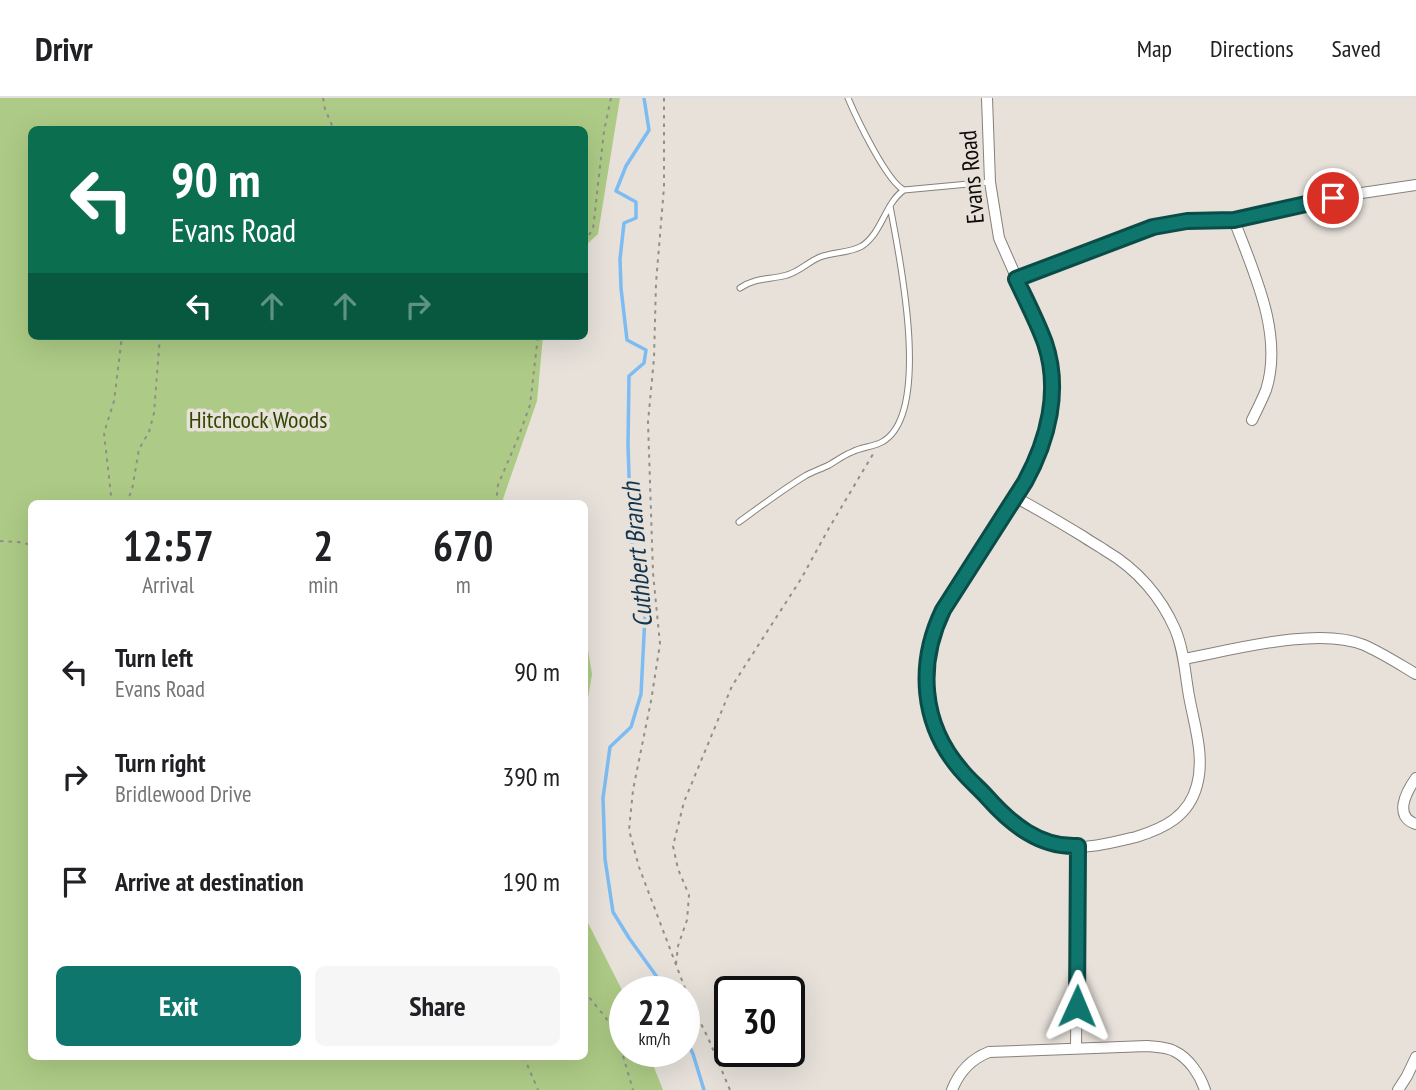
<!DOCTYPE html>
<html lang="en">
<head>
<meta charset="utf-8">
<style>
	body { margin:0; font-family:"PT Sans Narrow",sans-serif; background:#f6f6f6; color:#202124; height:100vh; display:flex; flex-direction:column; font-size:26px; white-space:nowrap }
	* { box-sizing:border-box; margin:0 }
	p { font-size:23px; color:#757577 }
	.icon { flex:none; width:38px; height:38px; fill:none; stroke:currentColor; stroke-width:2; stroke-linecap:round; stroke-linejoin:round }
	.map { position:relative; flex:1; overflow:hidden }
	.details { position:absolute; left:28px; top:402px; width:560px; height:560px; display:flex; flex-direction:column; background:#fff; border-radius:10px; box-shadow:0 7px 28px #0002 }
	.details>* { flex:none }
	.hud { position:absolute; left:28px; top:28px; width:560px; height:214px; border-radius:10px; box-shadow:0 7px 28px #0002; background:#0b6e4f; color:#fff; overflow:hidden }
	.speed { position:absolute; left:609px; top:878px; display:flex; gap:14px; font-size:35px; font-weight:700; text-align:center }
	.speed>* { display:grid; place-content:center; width:91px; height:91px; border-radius:50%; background:#fff; box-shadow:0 7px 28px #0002; line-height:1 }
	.speed small { font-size:18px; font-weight:400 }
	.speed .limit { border:4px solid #111; border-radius:10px; background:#fff; color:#111 }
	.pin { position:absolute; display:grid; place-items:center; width:60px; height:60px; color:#fff; margin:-30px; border:4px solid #fff; border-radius:50%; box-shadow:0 2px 7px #0007 }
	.me { position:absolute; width:77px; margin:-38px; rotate:1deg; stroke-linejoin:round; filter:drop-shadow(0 0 5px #0008) }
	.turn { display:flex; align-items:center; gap:24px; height:147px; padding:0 28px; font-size:32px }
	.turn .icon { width:91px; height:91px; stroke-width:2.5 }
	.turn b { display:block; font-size:49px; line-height:60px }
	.lanes { display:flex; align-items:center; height:66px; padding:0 28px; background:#0003; justify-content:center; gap:35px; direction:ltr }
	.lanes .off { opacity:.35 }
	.eta { display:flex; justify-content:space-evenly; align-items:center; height:119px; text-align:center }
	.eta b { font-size:42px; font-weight:800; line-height:49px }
	.button { display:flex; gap:14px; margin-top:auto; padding:14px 28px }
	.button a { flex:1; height:80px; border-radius:10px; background:#0f766e; color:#fff; font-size:28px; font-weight:800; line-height:80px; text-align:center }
	.button a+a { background:#f6f6f6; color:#202124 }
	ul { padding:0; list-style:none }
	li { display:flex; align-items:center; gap:21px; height:105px; padding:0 28px }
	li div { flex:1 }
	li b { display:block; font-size:26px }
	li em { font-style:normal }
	header { display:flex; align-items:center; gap:42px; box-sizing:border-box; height:98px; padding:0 35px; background:#fff; border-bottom:2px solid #e0e0e0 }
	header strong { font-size:33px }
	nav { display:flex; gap:38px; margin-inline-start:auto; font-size:24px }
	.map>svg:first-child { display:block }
</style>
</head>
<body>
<header>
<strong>Drivr</strong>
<nav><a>Map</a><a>Directions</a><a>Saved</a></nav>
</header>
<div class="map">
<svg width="1416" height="992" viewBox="0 0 1416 992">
	<rect width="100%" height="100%" fill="#e7e1da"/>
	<!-- green -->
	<path fill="#adcb86" d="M 0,0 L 620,0 L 598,136 L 585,148 L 584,32 L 32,32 L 32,238 L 543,238 L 537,303 L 503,401 L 505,406 L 32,406 L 32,959 L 584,959 L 585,819 L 625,898 L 625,954 L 648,954 L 663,992 L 0,992 Z
		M 584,529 L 592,576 L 585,618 L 584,618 Z"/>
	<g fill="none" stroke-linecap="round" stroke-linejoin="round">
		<!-- stream -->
		<path stroke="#7dbcf2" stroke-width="3.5" d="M 644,0 L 649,32 L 626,68 L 616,93 L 636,104 L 636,120 L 624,125 L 620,161 L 621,190 L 627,242 L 646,252 L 644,265 L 629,278 L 628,347 L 631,437 L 645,518 L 641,596 L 631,629 L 610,649 L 603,700 L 605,761 L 613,814 L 629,840 L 657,879 L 664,894
			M 684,937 L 693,956 L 704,992"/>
		<!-- service casing -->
		<g stroke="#86807a" stroke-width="7">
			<path id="service" d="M 848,0 C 856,19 887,84 904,92
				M 740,190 C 757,179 769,182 787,177 C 799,174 808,164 820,159 C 834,154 850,155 862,148 C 882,135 885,105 904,92 L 990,84
				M 739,424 C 761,408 782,392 805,378 C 812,374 821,371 829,367 C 836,363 844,357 852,354 C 861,349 873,349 882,344 C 933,316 899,156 890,108"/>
		</g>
		<!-- minor casing -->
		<g stroke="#86807a" stroke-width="12">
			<path id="minor" d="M 987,0 L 990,84 L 999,140 L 1046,247 L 1052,279 L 1052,295 L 1046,335 L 1034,369 L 943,512 C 919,563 920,615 953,662 C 961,674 972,683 981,693 C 1005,719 1028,741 1063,748 C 1085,752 1115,744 1136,739 C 1165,730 1189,718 1197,687 C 1205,658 1194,626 1189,598 C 1185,576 1184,552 1175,531 C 1161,499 1137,471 1106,453 C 1099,448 1091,444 1084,439 C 1061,425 1039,412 1015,399
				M 1234,122 C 1253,173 1284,236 1266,292 C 1262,302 1257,312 1252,322
				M 1016,181 L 1152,129 L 1187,123 L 1234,122 L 1249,119 L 1269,113 L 1355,96 L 1416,87
				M 1184,561 C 1232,552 1319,528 1364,547 C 1382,555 1399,566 1416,576
				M 1416,680 C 1406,694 1393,719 1416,726
				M 1076,950 L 1078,748
				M 952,992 C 959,974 971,961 989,954 L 1147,948 C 1155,949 1166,949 1174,953 C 1189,960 1200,977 1205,992
				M 1398,992 L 1407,978 L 1416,959"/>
		</g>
		<!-- path -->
		<path stroke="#928e89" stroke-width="2" stroke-dasharray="3.5 5" stroke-linecap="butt" d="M 323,0 L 325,11 L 334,32
			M 664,0 L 664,89 L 656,185 L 654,260 L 648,324 L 653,475 L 660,546 L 651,603 L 633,692 L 629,732 L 639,769 L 689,901 L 709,942 L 730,992
			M 584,144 L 593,131 L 604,33 L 611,0
			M 288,238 L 294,240 L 302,238
			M 112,406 L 104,335 L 114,303 L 122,238
			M 126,406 L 132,392 L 139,351 L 149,334 L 154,315 L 160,238
			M 496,406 L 498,387 L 518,340 L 530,307 L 538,238
			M 0,443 L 18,444 L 32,447
			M 676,866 L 678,848 L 687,822 L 689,797 L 678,771 L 673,748 L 684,704 L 732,588 L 801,481 L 829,430 L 873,356
			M 584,893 L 606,920 L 619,944 L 633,992
			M 524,959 L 538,992"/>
		<!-- service -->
		<use href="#service" stroke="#fff" stroke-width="5"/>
		<!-- minor -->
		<use href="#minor" stroke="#fff" stroke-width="10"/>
	</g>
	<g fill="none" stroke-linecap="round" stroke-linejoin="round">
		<!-- route casing -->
		<g stroke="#0a4d48" stroke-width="18">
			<path id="route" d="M 1077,908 L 1078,748 C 1040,750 1011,726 987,699 C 979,690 969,682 961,672 C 921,626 917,566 943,512 L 1025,384 C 1048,342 1061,292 1045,245 C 1037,223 1026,202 1016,181 L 1153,129 L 1187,123 L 1234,122 L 1333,100"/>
		</g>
		<!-- route -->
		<use href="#route" stroke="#0f766e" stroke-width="12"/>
	</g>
	<g text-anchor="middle" stroke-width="7" stroke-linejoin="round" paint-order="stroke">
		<!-- street labels -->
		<g font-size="24" fill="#0f0d0b" stroke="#e7e1da">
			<text transform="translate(972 79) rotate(-95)" y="8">Evans Road</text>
		</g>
		<!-- park labels -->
		<g font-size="24" fill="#314701" stroke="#e7e1da">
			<text x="258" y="330">Hitchcock Woods</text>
		</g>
		<!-- water labels -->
		<g font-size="26" font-style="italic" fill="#11344f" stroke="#e7e1da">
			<text transform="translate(637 457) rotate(-95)" y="9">Cuthbert Branch</text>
		</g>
	</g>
</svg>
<div class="speed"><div>22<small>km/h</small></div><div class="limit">30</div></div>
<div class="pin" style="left:1333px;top:100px;background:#d93025"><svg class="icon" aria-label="arrive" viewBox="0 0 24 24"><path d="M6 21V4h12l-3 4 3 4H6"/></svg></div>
<svg class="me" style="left:1077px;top:908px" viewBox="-20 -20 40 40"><path d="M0-17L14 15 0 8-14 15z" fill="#0f766e" stroke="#fff" stroke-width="4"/></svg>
<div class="hud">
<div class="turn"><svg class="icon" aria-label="left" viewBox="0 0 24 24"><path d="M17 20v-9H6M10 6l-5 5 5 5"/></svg><div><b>90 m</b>Evans Road</div></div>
<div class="lanes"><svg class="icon" aria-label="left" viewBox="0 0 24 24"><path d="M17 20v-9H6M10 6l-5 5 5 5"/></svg><svg class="icon off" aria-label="ahead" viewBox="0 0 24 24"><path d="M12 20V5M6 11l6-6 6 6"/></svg><svg class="icon off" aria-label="ahead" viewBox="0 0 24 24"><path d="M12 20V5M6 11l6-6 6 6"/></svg><svg class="icon off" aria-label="right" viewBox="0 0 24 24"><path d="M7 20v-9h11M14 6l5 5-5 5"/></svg></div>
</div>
<section class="details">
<div class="eta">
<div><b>12:57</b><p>Arrival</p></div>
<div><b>2</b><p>min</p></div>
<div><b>670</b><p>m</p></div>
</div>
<ul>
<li><svg class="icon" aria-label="left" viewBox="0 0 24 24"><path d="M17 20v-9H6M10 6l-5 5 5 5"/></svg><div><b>Turn left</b><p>Evans Road</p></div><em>90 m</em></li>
<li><svg class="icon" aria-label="right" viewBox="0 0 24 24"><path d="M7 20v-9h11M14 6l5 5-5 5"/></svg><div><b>Turn right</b><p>Bridlewood Drive</p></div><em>390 m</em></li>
<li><svg class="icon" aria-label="arrive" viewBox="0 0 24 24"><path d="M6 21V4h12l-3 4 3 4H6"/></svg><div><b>Arrive at destination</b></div><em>190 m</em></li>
</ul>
<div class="button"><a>Exit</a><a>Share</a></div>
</section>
</div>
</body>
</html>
